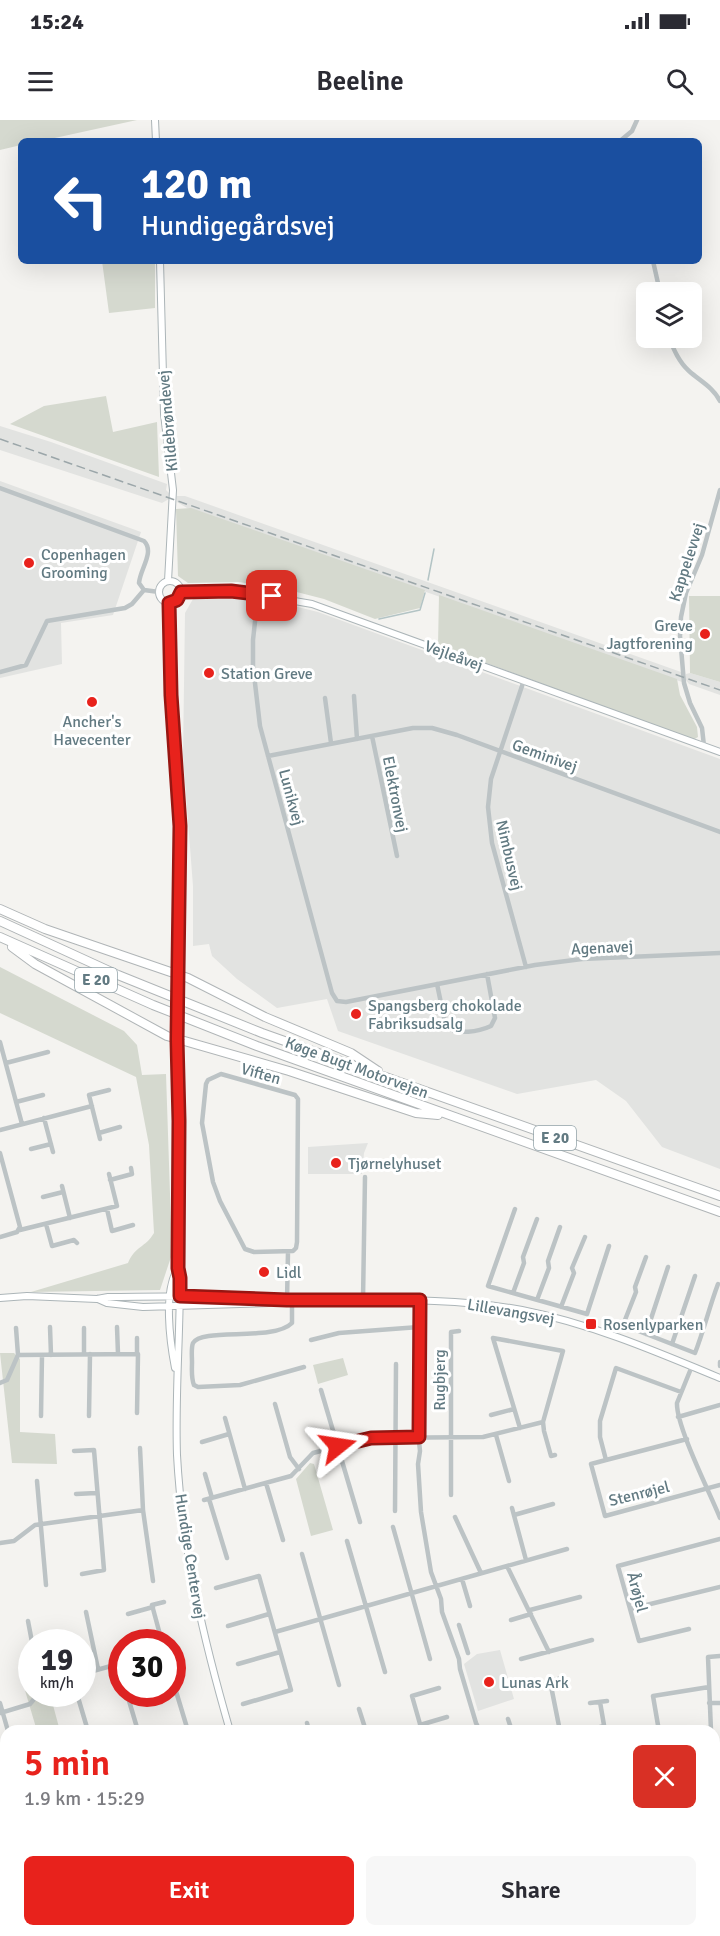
<!DOCTYPE html>
<html lang="en">
<head>
<meta charset="utf-8">
<style>
	body { margin:0; font-family:Signika,sans-serif; background:#f7f7f7; color:#2b2b33; height:100vh; display:flex; flex-direction:column; font-size:22px; white-space:nowrap }
	* { box-sizing:border-box; margin:0 }
	p { font-size:20px; color:#7c7c81 }
	.icon { flex:none; width:33px; height:33px; fill:none; stroke:currentColor; stroke-width:2; stroke-linecap:round; stroke-linejoin:round }
	.map { position:relative; flex:1; overflow:hidden }
	.drawer { position:absolute; left:0px; top:1605px; width:720px; height:212px; display:flex; flex-direction:column; background:#fff; border-radius:18px 18px 0 0; box-shadow:0 6px 24px #0002 }
	.drawer>* { flex:none }
	.guide { position:absolute; left:18px; top:18px; width:684px; height:126px; border-radius:9px; box-shadow:0 6px 24px #0002; background:#1a4fa0; color:#fff; overflow:hidden }
	.tools { position:absolute; left:636px; top:162px; display:grid; gap:12px }
	.tools a { display:grid; place-items:center; width:66px; height:66px; border-radius:9px; background:#fff; box-shadow:0 6px 24px #0002; font-size:30px }
	.speed { position:absolute; left:18px; top:1509px; display:flex; gap:12px; font-size:30px; font-weight:700; text-align:center }
	.speed>* { display:grid; place-content:center; width:78px; height:78px; border-radius:50%; background:#fff; box-shadow:0 6px 24px #0002; line-height:1 }
	.speed small { font-size:15px; font-weight:400 }
	.speed .limit { border:9px solid #d22; background:#fff; color:#111 }
	.pin { position:absolute; display:grid; place-items:center; width:51px; height:51px; color:#fff; margin:-26px; border-radius:12px; box-shadow:0 3px 9px #0006 }
	.me { position:absolute; width:66px; margin:-33px; rotate:75deg; stroke-linejoin:round; filter:drop-shadow(0 0 4px #0008) }
	.turn { display:flex; align-items:center; gap:21px; height:126px; padding:0 24px; font-size:27px }
	.turn .icon { width:78px; height:78px; stroke-width:2.5 }
	.turn b { display:block; font-size:42px; line-height:51px }
	.round { display:grid; place-items:center; flex:none; width:63px; height:63px; border-radius:9px; background:#f7f7f7 }
	.head { display:flex; align-items:center; justify-content:space-between; height:102px; padding:0 24px }
	h1 { font-size:36px; font-weight:600; line-height:45px; color:#e8221c }
	.action { display:flex; gap:12px; margin-top:auto; padding:12px 24px }
	.action a { flex:1; height:69px; border-radius:9px; background:#e8221c; color:#fff; font-size:24px; font-weight:600; line-height:69px; text-align:center }
	.action a+a { background:#f7f7f7; color:#2b2b33 }
	.status { display:flex; justify-content:space-between; align-items:center; height:42px; padding:0 30px; background:#fff; direction:ltr }
	.status svg { height:16px; fill:currentColor }
	header { display:flex; justify-content:space-between; align-items:center; height:78px; padding:0 24px; background:#fff; font-size:27px; font-weight:600 }
	.map>svg:first-child { display:block }
</style>
</head>
<body>
<div class="status"><b>15:24</b><svg viewBox="0 0 49 12"><path d="M0 12V9h3v3zM5 12V6h3v6zM10 12V3h3v9zM15 12V0h3v12zM26 1h20v11H26zM47 4h2v5h-2z"/></svg></div>
<header><svg class="icon" aria-label="menu" viewBox="0 0 24 24"><path d="M4 6h16M4 12h16M4 18h16"/></svg>Beeline<svg class="icon" aria-label="search" viewBox="0 0 24 24"><circle cx="10" cy="10" r="6"/><path d="M15 15l6 6"/></svg></header>
<div class="map">
<svg width="720" height="1816" viewBox="0 0 720 1816">
	<rect width="100%" height="100%" fill="#f4f3f0"/>
	<!-- built -->
	<path fill="#e2e3e1" d="M 0,306 L 51,322 L 167,364 L 166,370 L 169,373 L 169,379 L 162,383 L 0,330 Z
		M 0,361 L 141,412 L 113,495 L 61,503 L 62,544 L 0,558 Z
		M 177,376 L 185,376 L 681,552 L 682,562 L 187,388 L 177,382 Z
		M 193,479 L 265,479 L 318,492 L 720,639 L 720,1049 L 662,1027 L 626,981 L 596,960 L 517,974 L 338,911 L 327,879 L 277,888 L 237,859 L 212,836 L 209,824 L 193,826 L 193,766 L 183,636 L 185,493 Z
		M 690,553 L 720,562 L 720,575 L 689,564 L 686,560 L 686,554 Z
		M 368,1023 L 364,1033 L 362,1054 L 308,1054 L 308,1027 Z
		M 500,1530 L 514,1579 L 478,1591 L 464,1544 L 477,1534 Z
		M 305,1810 L 529,1810 L 530,1816 L 297,1816 L 297,1813 Z"/>
	<!-- green -->
	<path fill="#d5d9cf" d="M 0,0 L 137,0 L 41,21 L 21,21 L 21,25 L 0,30 Z
		M 102,141 L 155,141 L 155,188 L 109,193 Z
		M 106,276 L 113,312 L 157,302 L 159,357 L 10,304 L 44,286 Z
		M 191,388 L 425,470 L 420,488 L 375,499 L 324,479 L 281,468 L 238,462 L 188,463 L 178,456 L 176,389 Z
		M 439,475 L 677,559 L 680,575 L 697,607 L 698,617 L 693,620 L 438,525 Z
		M 689,476 L 720,476 L 720,562 L 690,553 Z
		M 0,847 L 124,911 L 137,925 L 142,955 L 166,954 L 172,1134 L 160,1170 L 31,1172 L 128,1143 C 135,1126 145,1128 154,1113 L 149,1025 L 136,957 L 0,893 Z
		M 0,1233 L 14,1233 L 20,1239 L 20,1312 L 55,1314 L 57,1344 L 12,1343 Z
		M 343,1238 L 348,1255 L 318,1264 L 313,1245 Z
		M 310,1343 L 314,1344 L 333,1410 L 311,1416 L 296,1359 Z
		M 31,1565 L 32,1574 L 50,1574 L 60,1611 L 37,1611 L 24,1567 Z"/>
	<g fill="none" stroke-linecap="round" stroke-linejoin="round">
		<!-- stream -->
		<path stroke="#b3c4c5" stroke-width="1.5" d="M 428,460 L 434,429
			M 379,499 L 420,490 L 425,473"/>
		<!-- secondary casing -->
		<g stroke="#acb5b8" stroke-width="8">
			<path id="secondary" d="M 155,0 L 156,21
				M 160,141 L 164,294 L 173,370 L 168,461
				M159 472a11 11 0 1 1 22 0a11 11 0 1 1-22 0Z
				M 181,472 L 242,472 L 312,484 L 720,632
				M 169,483 L 171,575 L 180,706 L 178,868
				M 177,905 L 179,1001 L 178,1148 L 180,1158 C 180,1217 175,1276 177,1335 C 182,1429 204,1521 230,1611
				M 0,1178 L 27,1176 L 97,1179 L 108,1177 C 137,1177 166,1176 195,1177 C 226,1177 258,1180 290,1180 C 368,1181 446,1176 522,1190 C 592,1204 655,1231 720,1258
				M 98,1179 L 107,1183 L 143,1187 L 269,1183
				M 175,1248 C 170,1222 163,1171 178,1148
				M 714,1678 L 720,1676
				M 287,1810 L 289,1816
				M 537,1810 L 539,1816
				M 544,1810 L 546,1816
				M 230,1816 L 250,1810
				M 260,1816 L 280,1810"/>
		</g>
		<!-- highway casing -->
		<g stroke="#b0b5b7" stroke-width="10">
			<path id="highway" d="M 0,789 L 45,809 L 188,858 L 265,897 L 351,933 L 378,951
				M 0,801 L 118,855 L 262,913 L 720,1076
				M 0,817 L 153,885 L 257,926 L 720,1092
				M 12,827 L 35,844 L 167,916 L 289,951 L 416,993 L 438,995"/>
		</g>
		<!-- street -->
		<path stroke="#bcc3c5" stroke-width="4.5" d="M 620,21 L 632,11 L 637,0
			M 653,141 L 660,172
			M 669,218 C 674,230 679,242 689,251 C 700,261 713,267 720,281
			M 0,368 L 144,421 C 155,432 140,449 139,463 L 144,470 L 159,472
			M 258,474 L 253,520 L 253,546 L 260,606 L 332,873 L 337,881 L 346,882 L 535,845 L 582,839 L 720,833
			M 0,552 L 26,545 L 47,501 L 125,488 L 132,484 L 144,470
			M 524,560 L 491,659 L 488,687 L 492,723 L 526,847
			M 354,576 L 357,619
			M 325,578 L 331,623
			M 372,616 L 397,736
			M 704,626 L 702,608 L 690,583 L 684,563 L 680,516 L 681,497 L 686,473 L 702,435 L 720,370
			M 268,636 L 413,608 L 432,608 L 457,615 L 720,712
			M 437,864 L 446,907 C 458,915 478,912 491,906 L 495,898 L 487,854
			M 0,922 L 22,1004
			M 6,943 L 48,932
			M 221,954 L 295,975 L 298,979 L 297,1122 L 296,1128 L 293,1131 L 254,1132 L 245,1129 L 220,1081 L 213,1062 L 202,1003 L 206,964 L 208,960 Z
			M 16,982 L 43,975
			M 44,998 L 53,1032
			M 0,1010 L 92,986
			M 99,1013 L 120,1007
			M 100,1019 L 89,975 L 109,970
			M 31,1029 L 51,1024
			M 0,1033 L 20,1107 L 17,1112 L 0,1117
			M 110,1060 L 132,1054 L 131,1048
			M 62,1066 L 70,1098
			M 43,1077 L 63,1072
			M 107,1089 L 112,1111 L 133,1105
			M 515,1089 L 488,1166 L 587,1194 L 609,1126
			M 46,1104 L 52,1126 L 74,1120 L 77,1123
			M 20,1110 L 117,1086 L 109,1054
			M 646,1137 L 635,1167 L 636,1172 L 623,1205 L 695,1233 C 704,1210 709,1188 718,1164
			M 513,1173 L 524,1143 L 523,1137 L 537,1099
			M 292,1180 L 292,1203 C 273,1222 202,1207 193,1223 C 191,1228 192,1236 192,1242 C 192,1250 191,1258 194,1265 L 198,1267 L 240,1265 L 304,1247
			M 363,1180 L 365,1057
			M 420,1180 L 420,1238 L 418,1247 L 420,1285 L 417,1302 L 420,1331 L 418,1344 L 421,1392 L 431,1452 L 441,1479 L 442,1492 L 459,1539 L 460,1549 L 476,1603 L 480,1611
			M 537,1180 L 549,1148 L 548,1141 L 560,1107
			M 287,1181 L 288,1132
			M 561,1187 L 574,1153 L 572,1148 L 585,1117
			M 50,1207 L 51,1235
			M 117,1207 L 118,1234
			M 16,1208 L 18,1235
			M 84,1208 L 84,1234
			M 646,1214 L 668,1147
			M 311,1220 L 339,1213 L 419,1207
			M 672,1224 L 695,1156
			M 137,1234 L 137,1218
			M 720,1242 L 720,1246
			M 692,1246 L 677,1283 C 676,1306 710,1373 720,1398
			M 0,1263 L 7,1260 L 18,1235 L 138,1234 L 137,1293
			M 321,1270 L 360,1402
			M 681,1272 L 616,1248 L 600,1301 L 600,1317 L 606,1340 L 687,1319
			M 275,1284 L 290,1337 L 299,1349
			M 491,1295 L 514,1289
			M 41,1296 L 42,1235
			M 89,1296 L 90,1234
			M 678,1297 L 720,1285
			M 225,1298 L 245,1369
			M 520,1308 L 493,1218 L 563,1231 L 543,1302 L 544,1311 L 551,1336 L 555,1335
			M 496,1315 L 509,1361
			M 202,1322 L 229,1314
			M 140,1328 L 143,1390 L 153,1461
			M 74,1331 L 94,1330 L 104,1450 L 82,1454
			M 606,1340 L 591,1344 L 605,1396 L 720,1365
			M 205,1354 L 212,1378
			M 37,1361 L 46,1465
			M 266,1363 L 283,1420
			M 76,1374 L 96,1373
			M 451,1375 L 451,1212 L 459,1211
			M 209,1379 L 227,1438
			M 204,1380 L 291,1356 L 313,1333 L 371,1318 L 483,1317 L 543,1302
			M 512,1388 L 526,1440
			M 395,1391 L 396,1244
			M 514,1395 L 553,1384
			M 455,1397 L 481,1453
			M 393,1407 L 430,1539
			M 347,1421 L 385,1552
			M 0,1423 L 14,1421 L 35,1405 L 143,1390
			M 302,1434 L 339,1565
			M 507,1446 L 549,1532
			M 462,1459 L 470,1486
			M 216,1468 L 259,1456 L 291,1570 L 243,1584
			M 630,1489 L 720,1467
			M 530,1490 L 580,1477
			M 86,1492 L 98,1549
			M 128,1494 L 153,1487
			M 511,1500 L 531,1494
			M 28,1501 L 32,1522
			M 459,1505 L 468,1533
			M 228,1506 L 269,1494
			M 689,1509 L 639,1521 L 618,1446 L 720,1419
			M 275,1512 L 567,1429
			M 162,1522 L 152,1485 L 164,1482
			M 521,1539 L 592,1520
			M 119,1544 L 122,1554
			M 238,1544 L 280,1532
			M 82,1554 L 122,1543
			M 172,1558 L 188,1611
			M 77,1574 L 88,1611
			M 127,1574 L 138,1611
			M 600,1582 L 605,1611
			M 0,1583 L 8,1611
			M 590,1583 L 607,1581
			M 709,1583 L 720,1583
			M 359,1589 L 366,1611
			M 0,1593 L 30,1584 L 38,1574
			M 508,1599 L 512,1611
			M 307,1603 L 309,1611
			M 420,1605 L 447,1597
			M 422,1611 L 412,1576 L 439,1568
			M 560,1611 L 550,1561 L 562,1558
			M 585,1611 L 604,1606
			M 659,1611 L 653,1576 L 709,1567
			M 711,1611 L 708,1537 L 720,1536
			M 714,1631 L 720,1631
			M 714,1663 L 717,1677
			M 714,1698 L 720,1696
			M 0,1760 L 6,1781
			M 15,1810 L 17,1816
			M 67,1810 L 69,1816
			M 118,1810 L 120,1816
			M 559,1810 L 560,1811"/>
		<!-- secondary -->
		<use href="#secondary" stroke="#fff" stroke-width="6"/>
		<!-- highway -->
		<use href="#highway" stroke="#fff" stroke-width="8"/>
		<!-- rail -->
		<path stroke="#9ba6a9" stroke-width="1.5" stroke-dasharray="9 4.5" stroke-linecap="butt" d="M 0,319 L 720,570"/>
		<!-- secondary-bridge casing -->
		<g stroke="#acb5b8" stroke-width="8" stroke-linecap="butt">
			<path id="secondary-bridge" d="M 177,905 L 178,868"/>
		</g>
		<!-- secondary-bridge -->
		<use href="#secondary-bridge" stroke="#fff" stroke-width="6"/>
	</g>
	<g fill="none" stroke-linecap="round" stroke-linejoin="round">
		<!-- route casing -->
		<g stroke="#971612" stroke-width="15">
			<path id="route" d="M 272,476 L 231,471 L 181,472 L 177,480 L 169,483 L 171,575 L 180,706 L 177,920 L 179,1001 L 178,1148 L 180,1158 L 180,1176 L 287,1180 L 420,1180 L 419,1317 L 371,1318 L 338,1326"/>
		</g>
		<!-- route -->
		<use href="#route" stroke="#e8221c" stroke-width="10"/>
	</g>
	<!-- markers -->
	<g fill="#e8221c" stroke="#fff" stroke-width="2">
		<circle cx="29" cy="443" r="6"/>
		<circle cx="705" cy="514" r="6"/>
		<circle cx="209" cy="553" r="6"/>
		<circle cx="92" cy="582" r="6"/>
		<circle cx="356" cy="894" r="6"/>
		<circle cx="336" cy="1043" r="6"/>
		<circle cx="264" cy="1152" r="6"/>
		<rect x="585" y="1198" width="12" height="12" rx="3"/>
		<circle cx="489" cy="1562" r="6"/>
	</g>
	<g text-anchor="middle" stroke-width="6" stroke-linejoin="round" paint-order="stroke">
		<!-- shield labels -->
		<g fill="#fff" stroke="#91a2a8" stroke-width="1.5">
			<rect x="75" y="848" width="42" height="24" rx="4.5"/>
			<rect x="534" y="1006" width="42" height="24" rx="4.5"/>
		</g>
		<g font-size="15" font-weight="bold" fill="#627a82">
			<text x="96" y="865">E 20</text>
			<text x="555" y="1023">E 20</text>
		</g>
		<!-- street labels -->
		<g font-size="16" fill="#627a82" stroke="#fff">
			<text transform="translate(167 301) rotate(-95)" y="6">Kildebrøndevej</text>
			<text transform="translate(686 442) rotate(-72)" y="6">Kappelevvej</text>
			<text transform="translate(454 535) rotate(20)" y="6">Vejleåvej</text>
			<text transform="translate(545 635) rotate(20)" y="6">Geminivej</text>
			<text transform="translate(396 674) rotate(79)" y="6">Elektronvej</text>
			<text transform="translate(292 677) rotate(75)" y="6">Lunikvej</text>
			<text transform="translate(510 735) rotate(77)" y="6">Nimbusvej</text>
			<text transform="translate(602 827) rotate(-3)" y="6">Agenavej</text>
			<text transform="translate(357 947) rotate(20)" y="6">Køge Bugt Motorvejen</text>
			<text transform="translate(261 953) rotate(16)" y="6">Viften</text>
			<text transform="translate(511 1191) rotate(10)" y="6">Lillevangsvej</text>
			<text transform="translate(439 1260) rotate(-90)" y="6">Rugbjerg</text>
			<text transform="translate(639 1373) rotate(-14)" y="6">Stenrøjel</text>
			<text transform="translate(191 1436) rotate(81)" y="6">Hundige Centervej</text>
			<text transform="translate(638 1472) rotate(75)" y="6">Årøjel</text>
		</g>
		<!-- poi labels -->
		<g font-size="16" fill="#627a82" stroke="#fff" text-anchor="start">
			<text x="41" y="440">Copenhagen<tspan x="41" dy="18">Grooming</tspan></text>
			<text x="693" y="511" text-anchor="end">Greve<tspan x="693" dy="18">Jagtforening</tspan></text>
			<text x="221" y="559">Station Greve</text>
			<text x="92" y="607" text-anchor="middle">Ancher's<tspan x="92" dy="18">Havecenter</tspan></text>
			<text x="368" y="891">Spangsberg chokolade<tspan x="368" dy="18">Fabriksudsalg</tspan></text>
			<text x="348" y="1049">Tjørnelyhuset</text>
			<text x="276" y="1158">Lidl</text>
			<text x="603" y="1210">Rosenlyparken</text>
			<text x="501" y="1568">Lunas Ark</text>
		</g>
	</g>
</svg>
<div class="tools">
<a><svg class="icon" aria-label="layers" viewBox="0 0 24 24"><path d="M12 4l9 5-9 5-9-5zM3 14l9 5 9-5"/></svg></a>
</div>
<div class="speed"><div>19<small>km/h</small></div><div class="limit">30</div></div>
<div class="pin" style="left:272px;top:476px;background:#d93025"><svg class="icon" aria-label="arrive" viewBox="0 0 24 24"><path d="M6 21V4h12l-3 4 3 4H6"/></svg></div>
<svg class="me" style="left:338px;top:1326px" viewBox="-20 -20 40 40"><path d="M0-17L14 15 0 8-14 15z" fill="#e8221c" stroke="#fff" stroke-width="4"/></svg>
<div class="guide">
<div class="turn"><svg class="icon" aria-label="left" viewBox="0 0 24 24"><path d="M17 20v-9H6M10 6l-5 5 5 5"/></svg><div><b>120 m</b>Hundigegårdsvej</div></div>
</div>
<section class="drawer">
<div class="head"><div><h1>5 min</h1><p>1.9 km · 15:29</p></div><a class="round" style="background:#d93025;color:#fff"><svg class="icon" aria-label="close" viewBox="0 0 24 24"><path d="M6 6l12 12M18 6L6 18"/></svg></a></div>
<div class="action"><a>Exit</a><a>Share</a></div>
</section>
</div>
</body>
</html>
